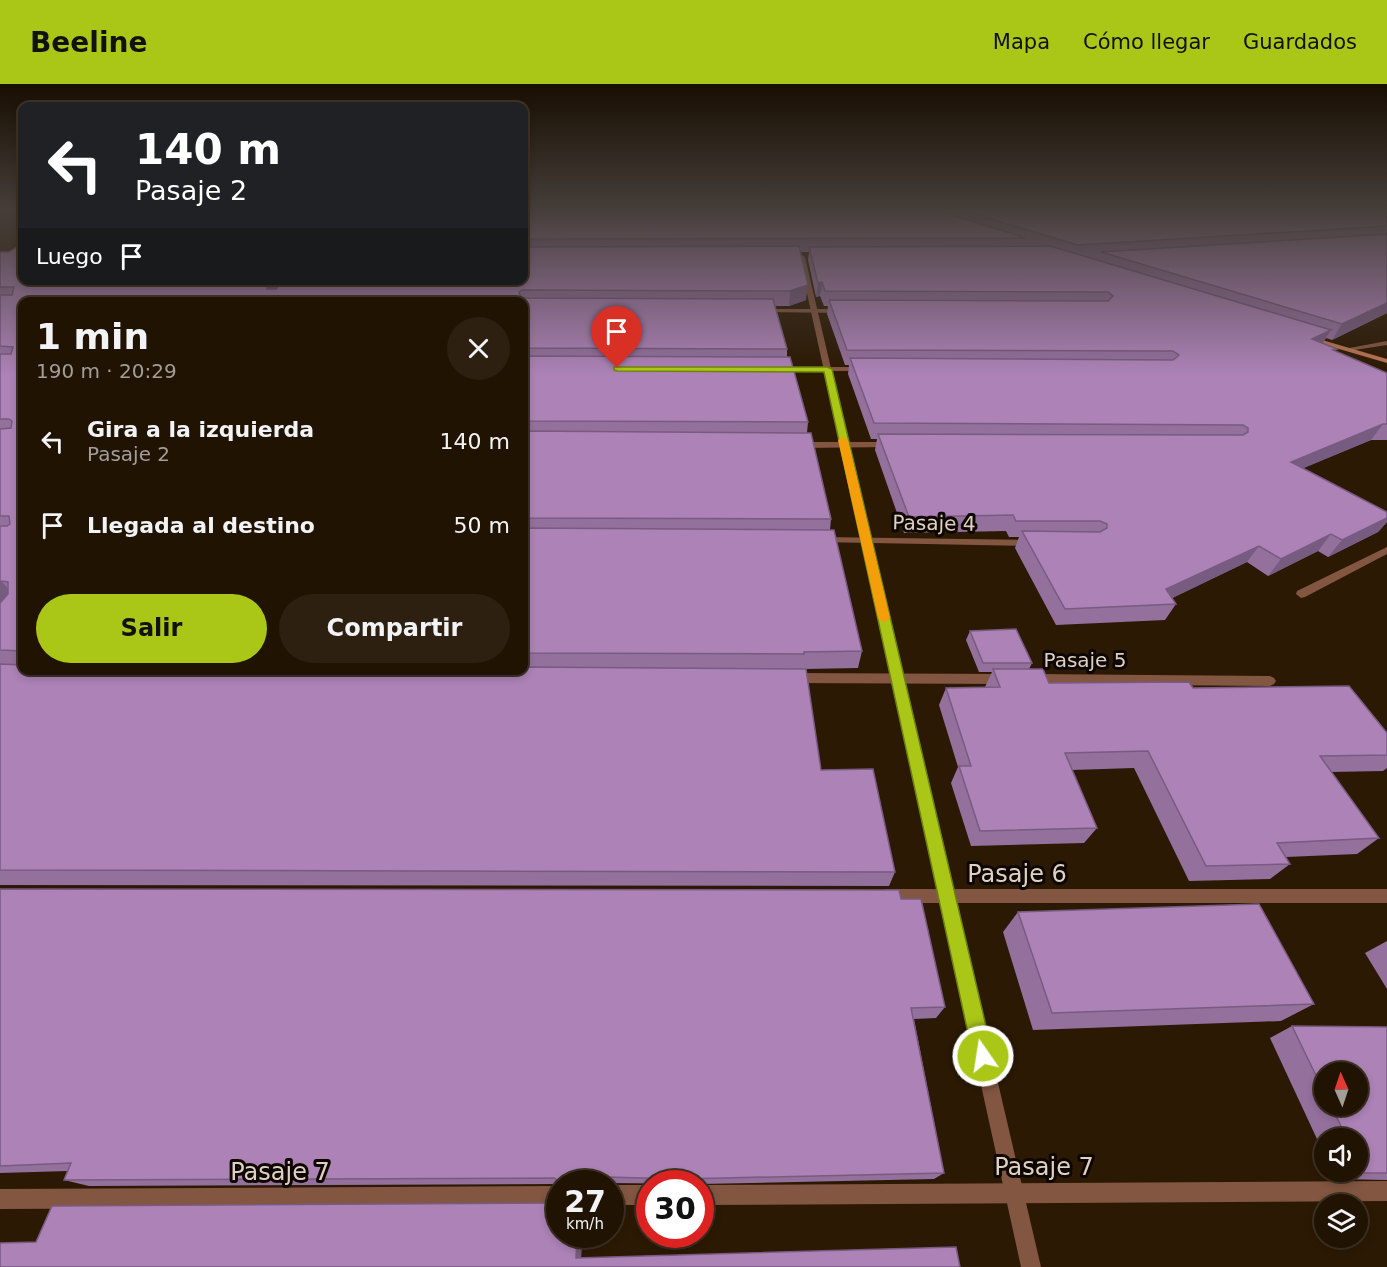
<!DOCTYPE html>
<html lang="es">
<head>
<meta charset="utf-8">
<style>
	body { margin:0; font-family:"DejaVu Sans",sans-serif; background:#2d2011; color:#f1f3f6; height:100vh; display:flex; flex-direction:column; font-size:22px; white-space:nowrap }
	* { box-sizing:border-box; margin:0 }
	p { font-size:20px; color:#a29e99 }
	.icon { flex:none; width:33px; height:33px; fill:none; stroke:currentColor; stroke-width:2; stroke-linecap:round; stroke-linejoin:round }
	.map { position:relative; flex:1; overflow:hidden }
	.panel { position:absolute; left:18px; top:213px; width:510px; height:378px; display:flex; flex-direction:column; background:#211302; border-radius:12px; box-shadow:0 3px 9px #0003,0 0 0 2px #3e3224 }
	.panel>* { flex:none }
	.hud { position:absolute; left:18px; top:18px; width:510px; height:183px; border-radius:12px; box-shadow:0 3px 9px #0003,0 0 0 2px #3e3224; background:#202124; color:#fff; overflow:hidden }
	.needle { width:39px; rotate:357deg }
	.tools { position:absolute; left:1314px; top:978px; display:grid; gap:12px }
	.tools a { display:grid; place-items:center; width:54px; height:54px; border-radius:50%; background:#211302; box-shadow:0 3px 9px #0003,0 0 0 2px #3e3224; font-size:30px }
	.speed { position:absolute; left:546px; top:1086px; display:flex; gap:12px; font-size:30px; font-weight:700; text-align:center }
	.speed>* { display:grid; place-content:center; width:78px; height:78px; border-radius:50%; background:#211302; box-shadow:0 3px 9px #0003,0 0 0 2px #3e3224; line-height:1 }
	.speed small { font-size:15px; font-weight:400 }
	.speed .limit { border:9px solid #d22; background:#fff; color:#111 }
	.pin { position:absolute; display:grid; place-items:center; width:51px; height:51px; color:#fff; margin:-62px -26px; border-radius:50% 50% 50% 0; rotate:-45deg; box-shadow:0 0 6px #0007 }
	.pin .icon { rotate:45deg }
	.me { position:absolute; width:66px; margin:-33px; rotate:347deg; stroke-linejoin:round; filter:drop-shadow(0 0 4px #0008) }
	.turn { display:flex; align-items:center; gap:21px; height:126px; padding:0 18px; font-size:27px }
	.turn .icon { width:78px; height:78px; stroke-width:2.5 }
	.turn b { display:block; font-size:42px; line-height:51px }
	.then { display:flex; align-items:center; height:57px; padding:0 18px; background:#0003; gap:12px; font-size:22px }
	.round { display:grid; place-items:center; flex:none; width:63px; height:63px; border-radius:32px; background:#2d2011 }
	.overview { display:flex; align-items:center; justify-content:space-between; height:102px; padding:0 18px }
	h1 { font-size:36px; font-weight:600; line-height:45px }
	.cta { display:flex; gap:12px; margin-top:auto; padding:12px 18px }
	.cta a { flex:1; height:69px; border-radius:36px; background:#aac717; color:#111; font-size:24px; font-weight:600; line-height:69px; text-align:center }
	.cta a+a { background:#2d2011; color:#f1f3f6 }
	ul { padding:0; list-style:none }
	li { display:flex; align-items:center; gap:18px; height:84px; padding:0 18px }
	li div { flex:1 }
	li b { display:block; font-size:22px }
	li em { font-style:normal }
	header { display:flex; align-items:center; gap:36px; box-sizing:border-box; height:84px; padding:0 30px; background:#aac717; color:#111 }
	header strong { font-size:28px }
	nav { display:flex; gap:33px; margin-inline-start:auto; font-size:21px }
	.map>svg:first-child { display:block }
</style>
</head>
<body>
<header>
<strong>Beeline</strong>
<nav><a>Mapa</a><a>Cómo llegar</a><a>Guardados</a></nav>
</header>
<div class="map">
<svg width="1387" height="1183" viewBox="0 0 1387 1183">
	<rect width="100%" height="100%" fill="#2c1903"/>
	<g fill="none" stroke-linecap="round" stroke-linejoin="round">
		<!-- lane -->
		<path fill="#825641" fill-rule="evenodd" d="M 760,225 L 843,225 L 846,227 L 843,229 L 762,228 L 759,226 Z
			M 774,283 L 864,283 L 868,285 L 864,287 L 777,287 L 773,285 Z
			M 891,358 L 894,359 L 894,363 L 798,364 L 794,361 L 798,358 Z
			M 822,453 L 1032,456 L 1037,459 L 1032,462 L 818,458 L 818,454 Z
			M 1387,463 L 1387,470 L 1305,513 L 1301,514 L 1296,510 L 1297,507 Z
			M 793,589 L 1004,590 L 1008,592 L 1010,595 L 1008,598 L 1004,600 L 793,599 L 789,597 L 787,594 L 789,591 Z
			M 1033,590 L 1270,592 L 1274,594 L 1276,597 L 1274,600 L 1270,602 L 1033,600 L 1029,598 L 1027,595 L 1029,592 Z
			M 886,805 L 1387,805 L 1387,819 L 886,819 L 881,817 L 878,812 L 881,807 Z
			M 1387,1097 L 1387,1117 L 700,1121 L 700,1101 Z
			M 610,1101 L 650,1101 L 650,1121 L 610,1121 Z
			M 560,1102 L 560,1122 L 0,1125 L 0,1105 Z"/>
		<!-- street -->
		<path fill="#825641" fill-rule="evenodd" d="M 802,171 L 805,173 L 1041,1183 L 1021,1183 L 799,173 Z
			M 1387,257 L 1387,261 L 1348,267 L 1344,265 Z"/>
		<!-- secondary -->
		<path fill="#bc7553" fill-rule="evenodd" d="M 1305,251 L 1387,275 L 1387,279 L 1305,255 Z"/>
	</g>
	<!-- wall -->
	<path fill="#94709d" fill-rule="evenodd" d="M 524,125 L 1387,125 L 1387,229 L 1332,256 L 1326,254 L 1323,259 L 1335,267 L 1387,289 L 1387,356 L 1371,356 L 1303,384 L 1387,428 L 1387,438 L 1378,448 L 1328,473 L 1318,467 L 1268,492 L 1247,478 L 1172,514 L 1176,520 L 1165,536 L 1056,541 L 1015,464 L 1019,453 L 1009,453 L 1006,447 L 904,449 L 875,366 L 877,355 L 871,355 L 848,290 L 849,281 L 845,281 L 827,230 L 828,222 L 824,222 L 820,212 L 816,213 L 808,176 L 809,168 L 800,168 L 806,216 L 789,222 L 775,222 L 787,265 L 787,273 L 808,338 L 807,349 L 831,435 L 830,446 L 862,567 L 858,584 L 806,585 L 821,686 L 895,788 L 889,802 L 0,801 L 0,168 L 22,196 L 524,196 ZM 22,218 L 524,218 L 524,586 L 22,586 Z
		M 970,547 L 1032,579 L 1029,585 L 1049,599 L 1193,604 L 1387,649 L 1387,684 L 1383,687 L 1331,688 L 1379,754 L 1357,770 L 1286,773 L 1290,780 L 1270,795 L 1189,797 L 1134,684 L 1072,686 L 1097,744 L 1084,759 L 971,762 L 951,699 L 958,683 L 939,621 L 946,604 L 985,603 L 992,588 L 979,588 L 966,556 Z
		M 0,805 L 901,815 L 945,923 L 936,934 L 914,935 L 944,1089 L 934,1095 L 700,1100 L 610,1099 L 560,1100 L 560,1150 L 582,1150 L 581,1174 L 960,1183 L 0,1183 L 36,1158 L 554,1119 L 557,1117 L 557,1100 L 89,1102 L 64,1096 L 68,1087 L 0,1089 Z
		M 1018,828 L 1314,920 L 1281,937 L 1033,946 L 1003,848 Z
		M 1387,857 L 1387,905 L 1365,869 Z
		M 1292,942 L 1387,943 L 1387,1096 L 1336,1095 L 1333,1088 L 1358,1088 L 1358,1054 L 1324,1054 L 1324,1070 L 1270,954 ZM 1324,988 L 1358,1022 L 1324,1022 Z"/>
	<!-- shaded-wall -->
	<path fill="#785b80" d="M 271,196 L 289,196 L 273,217 L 267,205 L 267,202 Z
		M 822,198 L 820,212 L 816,213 L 818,199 Z
		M 808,201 L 806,216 L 789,222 L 790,207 Z
		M 1387,219 L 1387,229 L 1332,256 L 1342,240 Z
		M 1331,246 L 1321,261 L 1312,255 Z
		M 1383,340 L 1371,356 L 1280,394 L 1291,378 Z
		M 1387,434 L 1387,438 L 1378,448 L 1328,473 L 1342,456 Z
		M 1331,450 L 1318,467 L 1268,492 L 1281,475 Z
		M 1259,462 L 1247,478 L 1158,521 L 1166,505 Z
		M 1,497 L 17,514 L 0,535 L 0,498 Z
		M 606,1093 L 610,1099 L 609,1100 L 607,1100 L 604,1095 Z
		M 577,1150 L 582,1150 L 581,1177 L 576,1174 Z"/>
	<!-- building -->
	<path fill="#ac82b7" stroke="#785b80" stroke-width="1.5" d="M 524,125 L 932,125 L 1026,154 L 524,155 Z
		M 957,125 L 1384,125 L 1387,127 L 1387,142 L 1078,161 Z
		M 1387,150 L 1387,219 L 1342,240 L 1101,168 Z
		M 22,160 L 22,196 L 271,196 L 267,202 L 267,205 L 276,205 L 283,196 L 524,196 L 524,163 L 799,162 L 808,201 L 790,207 L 522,206 L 519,208 L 521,214 L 773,215 L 787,265 L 524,264 L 524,218 L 22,218 L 22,567 L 0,566 L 0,519 L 8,510 L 8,498 L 1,497 L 0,498 L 0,442 L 7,442 L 10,440 L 9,432 L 0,432 L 0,345 L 11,344 L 12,337 L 9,335 L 0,335 L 0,270 L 11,270 L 13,263 L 0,262 L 0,211 L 12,211 L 14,203 L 0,203 L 0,168 L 9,168 Z
		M 1050,162 L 1331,246 L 1312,255 L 1337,265 L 1333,266 L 1387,289 L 1387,340 L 1383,340 L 1291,378 L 1387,428 L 1387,434 L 1342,456 L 1331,450 L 1281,475 L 1259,462 L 1166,505 L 1176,520 L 1065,525 L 1022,447 L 1100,448 L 1107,444 L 1107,440 L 1100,437 L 1016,437 L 1013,431 L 909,433 L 878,350 L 1243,351 L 1248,348 L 1248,344 L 1243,341 L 874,339 L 850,274 L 1173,276 L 1179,271 L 1173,267 L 847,266 L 829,216 L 1108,217 L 1113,212 L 1108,208 L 825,207 L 822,198 L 818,199 L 809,163 Z
		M 524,272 L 790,273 L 808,338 L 524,337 Z
		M 524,347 L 811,349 L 831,435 L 524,434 Z
		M 524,444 L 834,446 L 862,567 L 804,568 L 804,570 L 524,569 Z
		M 1016,545 L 1032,579 L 983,579 L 970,547 Z
		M 0,580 L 22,581 L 22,586 L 524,586 L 524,583 L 806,585 L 821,686 L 873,685 L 895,788 L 0,786 Z
		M 993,585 L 1043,585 L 1049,599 L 1189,598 L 1193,604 L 1349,602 L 1387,649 L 1387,671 L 1320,672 L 1379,754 L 1277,759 L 1290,780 L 1206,782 L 1148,667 L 1065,669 L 1097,744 L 980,747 L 959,682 L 971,682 L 946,604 L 1000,603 Z
		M 0,805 L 899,806 L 901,815 L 921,815 L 945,923 L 911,924 L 944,1089 L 682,1095 L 606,1093 L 604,1095 L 580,1096 L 579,1100 L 560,1100 L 560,1150 L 577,1150 L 576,1174 L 956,1163 L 960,1183 L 0,1183 L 0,1159 L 36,1158 L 52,1122 L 554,1119 L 557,1117 L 557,1096 L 554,1094 L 64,1096 L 71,1079 L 0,1082 Z
		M 1259,820 L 1314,920 L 1052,929 L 1018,828 Z
		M 1292,942 L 1387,943 L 1387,1089 L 1364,1089 L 1358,1075 L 1358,1054 L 1347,1054 L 1331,1022 L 1358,1022 L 1358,988 L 1324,988 L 1324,1008 Z"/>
	<!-- sky -->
	<linearGradient id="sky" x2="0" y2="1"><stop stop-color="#180e02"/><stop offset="0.43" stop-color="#453e39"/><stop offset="1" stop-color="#453e39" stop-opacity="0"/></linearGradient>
	<rect width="1387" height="291" fill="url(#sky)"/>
	<!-- route -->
	<path fill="#aac717" stroke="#6e810f" stroke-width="1.5" d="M 614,283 L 827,283 L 832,285 L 993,972 L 990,979 L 983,982 L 976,979 L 973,972 L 824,288 L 617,287 L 614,286 Z"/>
	<!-- slow -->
	<path fill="#f59e0b" d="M 843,353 L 848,356 L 890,534 L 884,539 L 878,534 L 838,356 Z"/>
	<g text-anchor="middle" stroke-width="6" stroke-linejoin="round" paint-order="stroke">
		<!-- street labels -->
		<g font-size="20" fill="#ded1c3" stroke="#0e0601">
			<text transform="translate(934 439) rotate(1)" y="7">Pasaje 4</text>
			<text x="1085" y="583">Pasaje 5</text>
		</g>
		<!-- near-street labels -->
		<g font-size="24" fill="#ded1c3" stroke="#0e0601">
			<text x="1017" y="798">Pasaje 6</text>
			<text x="1044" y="1091">Pasaje 7</text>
			<text x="280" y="1096">Pasaje 7</text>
		</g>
	</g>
</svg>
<div class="tools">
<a><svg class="needle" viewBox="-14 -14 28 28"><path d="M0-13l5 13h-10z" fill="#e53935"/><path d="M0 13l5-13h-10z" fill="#a29e99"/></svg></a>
<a><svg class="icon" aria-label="sound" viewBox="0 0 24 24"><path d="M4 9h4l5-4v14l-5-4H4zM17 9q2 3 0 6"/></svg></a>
<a><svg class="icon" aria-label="layers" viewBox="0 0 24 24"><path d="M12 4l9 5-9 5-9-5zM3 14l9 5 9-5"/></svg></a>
</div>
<div class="speed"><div>27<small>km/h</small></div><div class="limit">30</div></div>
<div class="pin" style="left:617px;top:284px;background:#d93025"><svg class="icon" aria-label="arrive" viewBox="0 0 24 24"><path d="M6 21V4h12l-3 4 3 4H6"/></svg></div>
<svg class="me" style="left:983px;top:972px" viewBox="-20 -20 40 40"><circle r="17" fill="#aac717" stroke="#fff" stroke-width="3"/><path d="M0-11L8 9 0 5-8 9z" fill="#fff"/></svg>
<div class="hud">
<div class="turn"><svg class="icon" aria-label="left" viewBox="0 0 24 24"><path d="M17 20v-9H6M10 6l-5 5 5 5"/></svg><div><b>140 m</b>Pasaje 2</div></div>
<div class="then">Luego<svg class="icon" aria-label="arrive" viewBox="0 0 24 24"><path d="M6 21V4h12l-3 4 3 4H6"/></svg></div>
</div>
<section class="panel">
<div class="overview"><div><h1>1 min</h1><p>190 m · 20:29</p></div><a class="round"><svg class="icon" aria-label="close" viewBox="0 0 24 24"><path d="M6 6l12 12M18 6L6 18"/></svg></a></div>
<ul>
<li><svg class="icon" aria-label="left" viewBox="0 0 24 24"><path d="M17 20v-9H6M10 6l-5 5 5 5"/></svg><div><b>Gira a la izquierda</b><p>Pasaje 2</p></div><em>140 m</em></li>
<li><svg class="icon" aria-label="arrive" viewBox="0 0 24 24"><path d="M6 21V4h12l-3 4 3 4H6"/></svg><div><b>Llegada al destino</b></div><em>50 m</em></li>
</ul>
<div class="cta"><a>Salir</a><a>Compartir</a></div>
</section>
</div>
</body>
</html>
